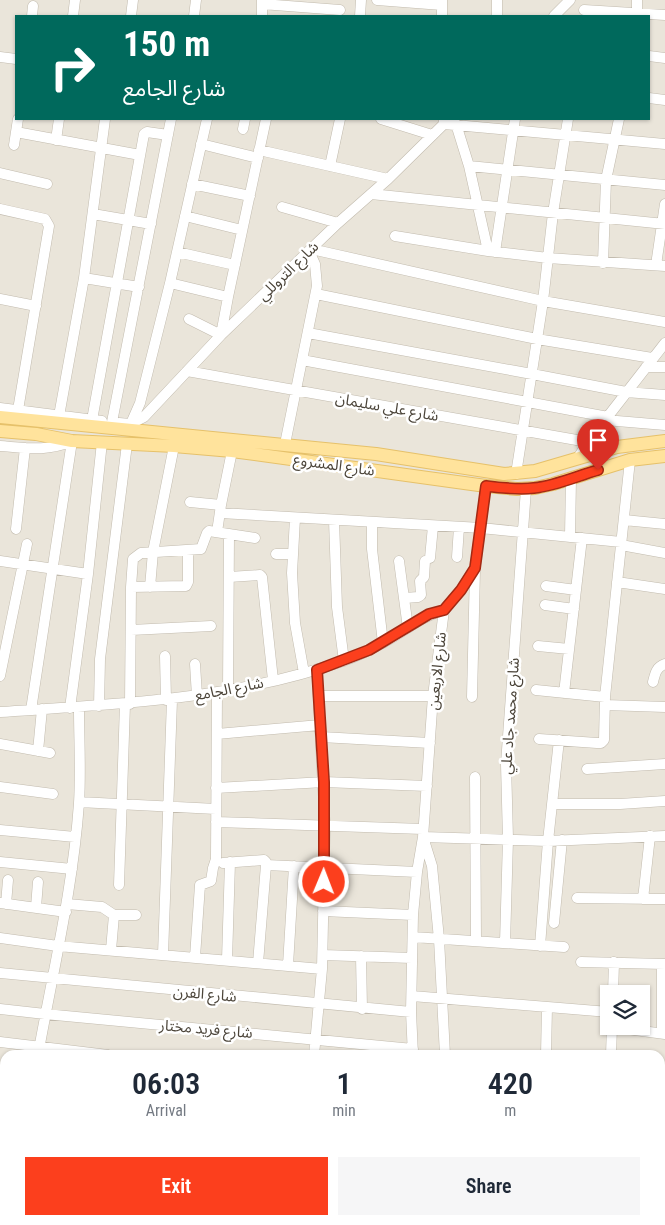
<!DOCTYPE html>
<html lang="en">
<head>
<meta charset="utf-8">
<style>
	body { margin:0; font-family:"Roboto Condensed","Noto Sans Arabic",sans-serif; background:#f6f6f7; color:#1f2937; height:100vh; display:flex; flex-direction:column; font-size:19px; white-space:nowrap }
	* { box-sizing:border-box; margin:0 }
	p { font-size:16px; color:#747a83 }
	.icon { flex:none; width:28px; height:28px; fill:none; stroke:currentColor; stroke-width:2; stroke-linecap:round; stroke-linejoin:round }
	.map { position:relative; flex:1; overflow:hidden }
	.panel { position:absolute; left:0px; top:1050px; width:665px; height:175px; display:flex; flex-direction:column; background:#fff; border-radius:15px 15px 0 0; box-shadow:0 1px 4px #0004 }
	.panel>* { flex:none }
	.guide { position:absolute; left:15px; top:15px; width:635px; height:105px; border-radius:0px; box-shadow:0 1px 4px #0004; background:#00695c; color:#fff; overflow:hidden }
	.fabs { position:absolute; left:600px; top:985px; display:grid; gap:10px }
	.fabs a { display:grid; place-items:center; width:50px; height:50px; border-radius:0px; background:#fff; box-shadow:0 1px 4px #0004; font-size:25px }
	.pin { position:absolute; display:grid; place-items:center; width:42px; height:42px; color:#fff; margin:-51px -21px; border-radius:50% 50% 50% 0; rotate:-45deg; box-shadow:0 0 5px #0007 }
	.pin .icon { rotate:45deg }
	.me { position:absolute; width:55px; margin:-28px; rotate:1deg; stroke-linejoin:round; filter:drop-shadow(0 0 4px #0008) }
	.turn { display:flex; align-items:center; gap:18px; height:105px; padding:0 25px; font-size:22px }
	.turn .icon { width:65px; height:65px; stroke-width:2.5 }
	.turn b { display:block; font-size:35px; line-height:42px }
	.eta { display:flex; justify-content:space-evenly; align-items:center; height:85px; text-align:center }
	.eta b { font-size:30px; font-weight:600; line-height:35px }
	.primary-button { display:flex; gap:10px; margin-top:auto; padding:10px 25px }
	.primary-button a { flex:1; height:58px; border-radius:0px; background:#fc3f1d; color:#fff; font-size:20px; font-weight:600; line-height:58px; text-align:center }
	.primary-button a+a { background:#f6f6f7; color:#1f2937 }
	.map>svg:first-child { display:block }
</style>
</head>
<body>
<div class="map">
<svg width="665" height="1225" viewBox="0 0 665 1225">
	<rect width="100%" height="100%" fill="#f6f3ec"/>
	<!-- residential -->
	<path fill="#eae5da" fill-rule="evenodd" d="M 0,0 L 665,0 L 665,1225 L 0,1225 ZM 16,16 L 649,16 L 649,119 L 16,119 ZM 609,994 L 641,994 L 641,1026 L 609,1026 ZM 5,1055 L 660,1055 L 660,1220 L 5,1220 Z"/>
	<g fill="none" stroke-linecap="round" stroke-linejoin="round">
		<!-- minor casing -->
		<g stroke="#c2bbae" stroke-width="11">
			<path id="minor" d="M 377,0 L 442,5
				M 497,0 L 497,16
				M 262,4 L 340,10
				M 584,10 L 665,15
				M 32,16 L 33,6
				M 73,16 L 75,0
				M 131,16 L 133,0
				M 194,16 L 196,0
				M 262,16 L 262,0
				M 360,16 L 361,0
				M 442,16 L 442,0
				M 554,16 L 570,0
				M 637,16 L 637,0
				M 649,56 L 665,58
				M 0,57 L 16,59
				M 649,98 L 665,100
				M 381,119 L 432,135
				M 444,120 L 444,124 L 665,144
				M 456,124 L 469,166 L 488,251
				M 243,129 L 245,119
				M 16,132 L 140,155
				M 56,140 L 59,119
				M 201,144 L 258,158
				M 14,145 L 18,119
				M 259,150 L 388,179
				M 330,166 L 340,119
				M 469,166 L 665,185
				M 0,173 L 47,184
				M 192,184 L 250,196
				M 371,194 L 665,224
				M 282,207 L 338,223
				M 0,209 L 45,219 L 49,226 L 18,410
				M 93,214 L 151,224
				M 185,216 L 242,230
				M 395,236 L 488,251 L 548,258 L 665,266
				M 311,249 L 543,301 L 665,322
				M 177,252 L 235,265
				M 495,252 L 515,119
				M 603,263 L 606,180 L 619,119
				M 656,265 L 665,204
				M 84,278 L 139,287
				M 170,283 L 228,297
				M 316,294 L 537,339 L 652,358
				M 0,299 L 36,306
				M 189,319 L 221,335 L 228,297 L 266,119
				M 308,333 L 532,374 L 626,392 L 665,395
				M 302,360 L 608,417
				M 646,367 L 665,367
				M 187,371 L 588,442
				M 0,408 L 102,421
				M 59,416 L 84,278 L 105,119
				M 92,420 L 144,134 L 147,132 L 168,135
				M 605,420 L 665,425
				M 112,422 L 171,119
				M 119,423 L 130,424 L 144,417 L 221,335 L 338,223 L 388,179 L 449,119
				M 129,428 L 140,403 L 170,283 L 207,119
				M 285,444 L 317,286 L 315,264 L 309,251
				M 0,446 C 26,448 47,452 72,441
				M 578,458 L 588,442 L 665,343
				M 516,474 L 543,301 L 553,213 L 568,119
				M 190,502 L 221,505
				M 220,513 L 481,528 L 621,542
				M 295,518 L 292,573 L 295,623 L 304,673
				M 334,520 L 337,607 L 344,661
				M 624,520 L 665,524
				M 372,522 L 372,549 L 383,643
				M 16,529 L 25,448
				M 217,532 L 221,505 L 232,451
				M 570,537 L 571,478
				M 621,545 L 665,553
				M 276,554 L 293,554
				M 457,557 L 459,527
				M 430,558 L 433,526
				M 0,561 L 88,574
				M 399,561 L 408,628
				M 229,577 L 260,575 L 262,577 L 273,680
				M 617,582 L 665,589
				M 546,586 L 576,590
				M 131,587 L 186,586 L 188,582 L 188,551
				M 150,587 L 153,552 L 174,446
				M 405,598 L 418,597 L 421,595 L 420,581 L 424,577 L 425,561
				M 545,605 L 574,609
				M 131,630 L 211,626
				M 538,646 L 569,649
				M 165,656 L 166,700
				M 195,664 L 197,696
				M 0,676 L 27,544
				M 653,682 C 655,674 656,667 665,664
				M 536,690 L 605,697
				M 228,691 L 229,534
				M 564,693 L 582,538
				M 319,696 L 433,696
				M 472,697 L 475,569
				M 130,704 L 131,587 L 133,559 L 141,553 L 201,549 L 207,533 L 209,531 L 255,538
				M 605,705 L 665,707
				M 99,706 L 100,659 L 127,444
				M 70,708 L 88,574 L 102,442
				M 31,710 L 72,441
				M 0,712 C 116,704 232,700 343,661 C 359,656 374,648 388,640 C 408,629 422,616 444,610
				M 217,734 L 320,725
				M 321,737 L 430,743
				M 539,739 L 597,743 L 601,743 L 604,740 L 605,697 L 630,460
				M 0,744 L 50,753
				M 38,751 L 42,709
				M 587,769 L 665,764
				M 475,777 L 476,941
				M 0,787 L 53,794
				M 216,788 L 324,782 L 427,786
				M 79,802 L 216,809
				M 552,804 L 620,804 L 665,801
				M 216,822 L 423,829
				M 0,830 L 75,837
				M 0,862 L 72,869
				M 223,863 L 264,860 L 266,862 L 266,865
				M 266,865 L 417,872
				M 119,885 L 125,704
				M 577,898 L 665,899
				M 643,899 L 650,836
				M 0,903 L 66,912
				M 6,904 L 8,880
				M 67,904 L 102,907 L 114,915 L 136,915
				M 36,907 L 38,882
				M 323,911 L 413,915
				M 554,923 L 562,840
				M 413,937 L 564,947
				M 0,938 L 58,946 L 322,969
				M 505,943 L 508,839 L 506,764 L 526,489
				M 540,946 L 548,841 L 559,740
				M 111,950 L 114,915
				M 163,955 L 172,700
				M 323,955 L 412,958
				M 361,956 L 362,1009
				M 195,957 L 200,885 L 211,881 L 213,868 L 216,859 L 217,693
				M 227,960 L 230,862
				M 581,962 L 665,964
				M 258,963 L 266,865
				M 288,965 L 294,866
				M 0,973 L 411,1012
				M 613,994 L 614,962
				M 412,996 L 609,1012
				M 0,1009 L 45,1014 L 413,1049
				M 612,1027 L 665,1034
				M 662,1033 L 662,964
				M 0,1042 L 108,1055
				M 38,1055 C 53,971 73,888 79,803 C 81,772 79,739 79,708
				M 314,1055 L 322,969 L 325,826 L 317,669
				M 413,1055 L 411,1012 L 413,915 L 417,872 L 423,837 L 433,696 L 444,610 L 461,590 L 475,568 L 486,486
				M 445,1055 L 439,939 L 432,866 L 423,837 L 548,841 L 665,836
				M 546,1055 L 547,1007
				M 611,1055 L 612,1026
				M 0,1076 L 5,1076
				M 660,1101 L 665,1101
				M 0,1111 L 5,1112
				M 660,1130 L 665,1130
				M 0,1154 L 5,1155
				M 660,1165 L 665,1165
				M 0,1195 L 5,1196
				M 187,1220 L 219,1225
				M 421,1220 L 421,1225
				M 454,1220 L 455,1225
				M 644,1220 L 665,1221
				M 22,1225 L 22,1220
				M 44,1225 L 45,1220
				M 255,1225 L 256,1220
				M 297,1225 L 297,1220
				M 353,1225 L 353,1220"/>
		</g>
		<!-- major casing -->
		<g stroke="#e6c16a" stroke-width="14">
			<path id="major" d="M 0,417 L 376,454 L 504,474 L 535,471 L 617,447 L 665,441
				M 0,431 L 36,434 L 72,441 L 174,446 L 232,451 L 486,486 L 517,489 L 535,488 L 553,484 L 630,460 L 665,456"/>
		</g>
		<!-- minor -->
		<use href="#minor" stroke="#fff" stroke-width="10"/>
		<!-- major -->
		<use href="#major" stroke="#ffe39c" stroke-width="12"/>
	</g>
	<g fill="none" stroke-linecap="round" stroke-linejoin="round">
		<!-- route casing -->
		<g stroke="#a42913" stroke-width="12">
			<path id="route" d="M 324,882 L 324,782 L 317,670 L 369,650 L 429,614 L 444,610 L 461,590 L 475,568 L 486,486 C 502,488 518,490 534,488 C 555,486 577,476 598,470"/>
		</g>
		<!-- route -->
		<use href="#route" stroke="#fc3f1d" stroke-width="9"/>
	</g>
	<g text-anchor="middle" stroke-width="5" stroke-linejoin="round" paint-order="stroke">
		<!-- street labels -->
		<g font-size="15" fill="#4b4439" stroke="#fff">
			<text transform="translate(288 271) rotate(-44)" y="5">شارع التروللي</text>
			<text transform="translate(387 407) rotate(10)" y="5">شارع علي سليمان</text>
			<text transform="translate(334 465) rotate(8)" y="5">شارع المشروع</text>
			<text transform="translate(437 671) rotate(-84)" y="5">شارع الاربعين</text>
			<text transform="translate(229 689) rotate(-11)" y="5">شارع الجامع</text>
			<text transform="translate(510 716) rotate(-86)" y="5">شارع محمد جاد علي</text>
			<text transform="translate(205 994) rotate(5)" y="5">شارع الفرن</text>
			<text transform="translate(206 1029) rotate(5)" y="5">شارع فريد مختار</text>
		</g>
	</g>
</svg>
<div class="fabs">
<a><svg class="icon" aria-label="layers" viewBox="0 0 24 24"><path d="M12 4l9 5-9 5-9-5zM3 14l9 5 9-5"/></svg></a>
</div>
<div class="pin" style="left:598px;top:470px;background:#d93025"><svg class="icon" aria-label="arrive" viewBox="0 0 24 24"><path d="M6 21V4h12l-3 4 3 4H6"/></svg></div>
<svg class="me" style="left:324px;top:882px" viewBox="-20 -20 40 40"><circle r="17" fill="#fc3f1d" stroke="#fff" stroke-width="3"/><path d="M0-11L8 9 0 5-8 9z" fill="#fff"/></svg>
<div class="guide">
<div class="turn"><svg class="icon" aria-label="right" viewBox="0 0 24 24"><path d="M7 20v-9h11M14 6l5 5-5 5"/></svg><div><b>150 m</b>شارع الجامع</div></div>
</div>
<section class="panel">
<div class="eta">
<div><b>06:03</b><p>Arrival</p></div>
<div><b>1</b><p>min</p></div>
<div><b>420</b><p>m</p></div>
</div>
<div class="primary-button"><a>Exit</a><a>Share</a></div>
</section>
</div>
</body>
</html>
